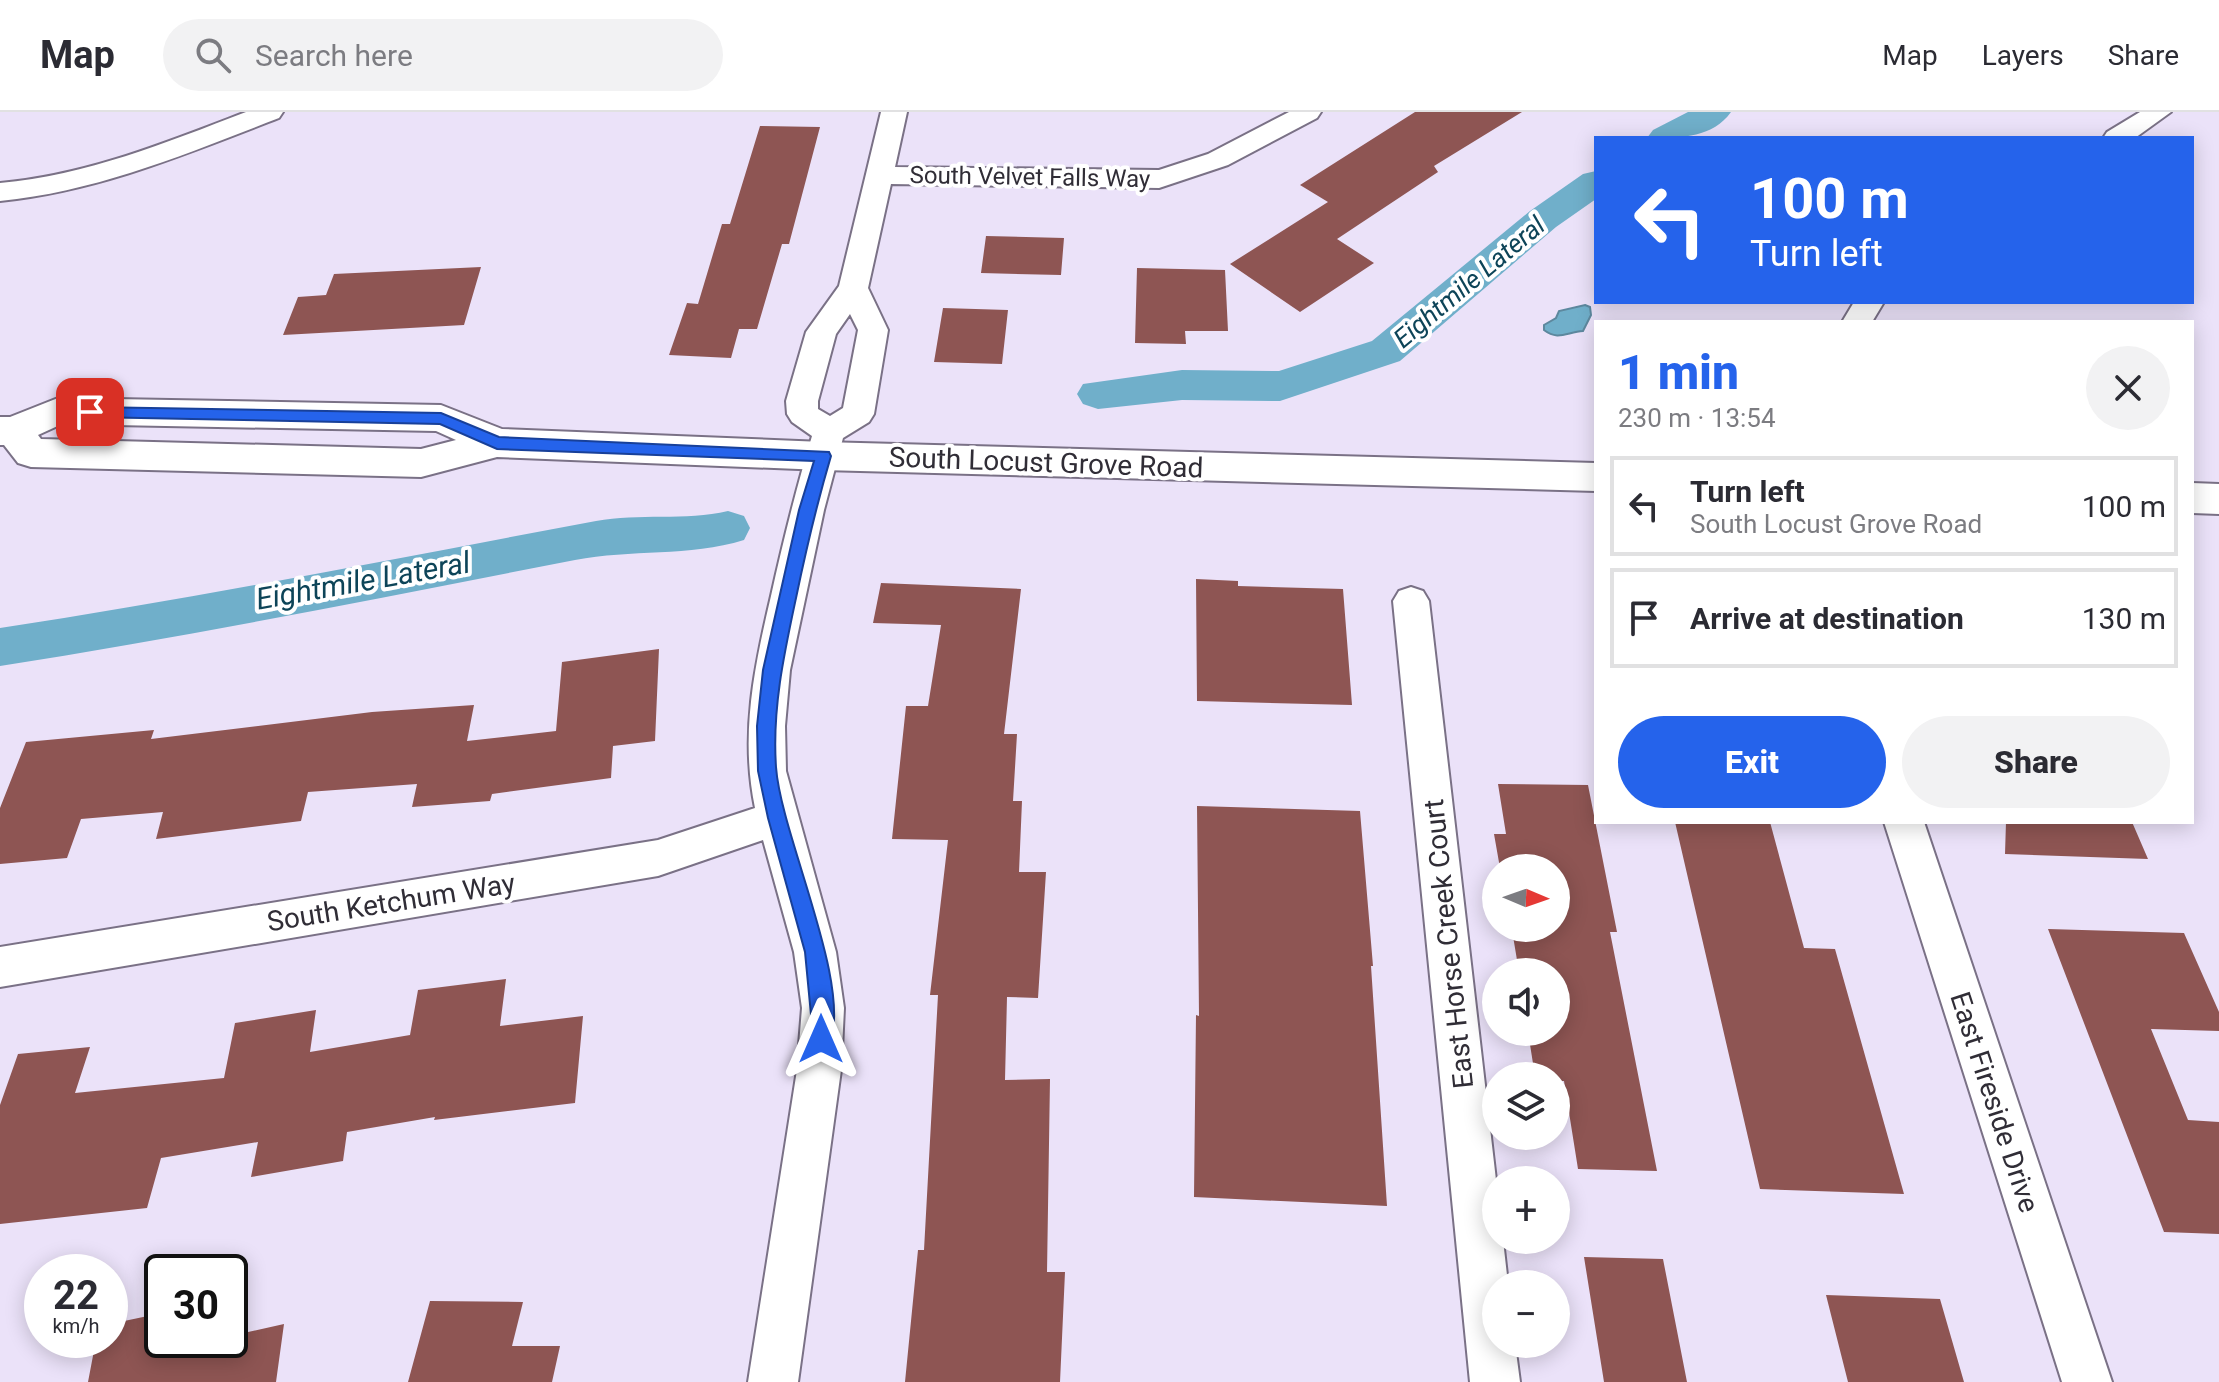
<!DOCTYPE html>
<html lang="en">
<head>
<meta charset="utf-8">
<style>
	body { margin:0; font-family:Roboto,sans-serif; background:#f2f2f3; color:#2b2b33; height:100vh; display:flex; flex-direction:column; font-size:30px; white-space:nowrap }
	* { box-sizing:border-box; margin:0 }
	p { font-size:26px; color:#7c7c81 }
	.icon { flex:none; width:44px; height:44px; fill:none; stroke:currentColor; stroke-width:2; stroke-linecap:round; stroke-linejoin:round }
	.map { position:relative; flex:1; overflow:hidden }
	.panel { position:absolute; left:1594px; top:208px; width:600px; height:504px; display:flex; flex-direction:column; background:#fff; border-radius:0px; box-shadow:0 4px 20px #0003 }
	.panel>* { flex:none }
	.guide { position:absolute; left:1594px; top:24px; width:600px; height:168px; border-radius:0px; box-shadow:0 4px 20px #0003; background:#2563eb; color:#fff; overflow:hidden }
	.needle { width:52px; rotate:92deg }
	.tools { position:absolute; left:1482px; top:742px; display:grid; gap:16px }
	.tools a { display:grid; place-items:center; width:88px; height:88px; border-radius:50%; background:#fff; box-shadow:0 4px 20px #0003; font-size:40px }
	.speed { position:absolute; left:24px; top:1142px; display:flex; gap:16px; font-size:40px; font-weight:700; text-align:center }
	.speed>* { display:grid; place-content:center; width:104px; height:104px; border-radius:50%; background:#fff; box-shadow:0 4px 20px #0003; line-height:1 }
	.speed small { font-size:20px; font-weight:400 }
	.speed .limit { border:4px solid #111; border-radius:12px; background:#fff; color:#111 }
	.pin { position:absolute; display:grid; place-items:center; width:68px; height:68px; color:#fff; margin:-34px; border-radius:16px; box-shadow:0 4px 12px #0006 }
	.me { position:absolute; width:88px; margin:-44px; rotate:0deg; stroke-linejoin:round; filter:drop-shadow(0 0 6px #0008) }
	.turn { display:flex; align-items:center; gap:28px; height:168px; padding:0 24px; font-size:36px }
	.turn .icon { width:104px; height:104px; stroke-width:2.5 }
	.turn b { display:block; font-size:56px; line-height:68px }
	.round { display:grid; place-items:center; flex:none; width:84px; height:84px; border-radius:42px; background:#f2f2f3 }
	.summary { display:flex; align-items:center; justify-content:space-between; height:136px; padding:0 24px }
	h1 { font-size:48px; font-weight:800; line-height:60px; color:#2563eb }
	.cta { display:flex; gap:16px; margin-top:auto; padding:16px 24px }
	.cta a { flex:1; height:92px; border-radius:48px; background:#2563eb; color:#fff; font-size:32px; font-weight:800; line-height:92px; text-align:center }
	.cta a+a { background:#f2f2f3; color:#2b2b33 }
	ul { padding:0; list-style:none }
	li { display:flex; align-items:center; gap:24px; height:100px; margin:0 16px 12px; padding:0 8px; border:4px solid #e1e1e2; border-radius:0px }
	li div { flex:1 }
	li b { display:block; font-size:30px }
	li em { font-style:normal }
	header { display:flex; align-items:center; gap:48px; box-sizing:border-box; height:112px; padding:0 40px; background:#fff; border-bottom:2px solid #e1e1e2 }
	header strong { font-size:38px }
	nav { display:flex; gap:44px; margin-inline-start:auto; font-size:28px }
	.search { width:560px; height:72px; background:#f2f2f3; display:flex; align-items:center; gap:20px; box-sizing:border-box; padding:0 28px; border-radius:44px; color:#7c7c81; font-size:30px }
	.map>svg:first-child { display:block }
</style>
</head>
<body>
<header>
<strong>Map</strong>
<div class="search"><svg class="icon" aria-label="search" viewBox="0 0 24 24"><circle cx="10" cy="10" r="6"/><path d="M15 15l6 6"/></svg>Search here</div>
<nav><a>Map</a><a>Layers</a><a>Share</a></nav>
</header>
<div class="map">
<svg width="2219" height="1270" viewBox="0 0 2219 1270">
	<rect width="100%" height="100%" fill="#ebe2f9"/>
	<!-- water -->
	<path fill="#70afca" stroke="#5d889e" stroke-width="2" d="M 1585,193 L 1590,195 L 1591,203 L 1583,219 C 1567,220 1558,229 1544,218 L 1544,213 L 1556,206 L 1559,199 Z"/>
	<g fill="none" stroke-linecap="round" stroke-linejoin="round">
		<!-- canal -->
		<path fill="#70afca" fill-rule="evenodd" d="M 1688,0 L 1731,0 C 1712,27 1677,26 1647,26 L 1653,18 Z
			M 1596,59 L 1596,87 L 1556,115 L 1400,249 L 1280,289 L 1182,288 L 1098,297 L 1083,292 L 1077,282 L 1083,272 L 1182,258 L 1279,259 L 1372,229 L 1530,99 L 1583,62 Z
			M 728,399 L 744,404 L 750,416 L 744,428 C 689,445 631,437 575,448 C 384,485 193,524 0,554 L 0,516 C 199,486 397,446 596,409 C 639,401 685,409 728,399 Z"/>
	</g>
	<!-- building -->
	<path fill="#8e5553" d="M 1415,0 L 1522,0 L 1434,54 L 1438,60 L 1337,127 L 1374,151 L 1300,200 L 1230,152 L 1328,90 L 1300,73 Z
		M 760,14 L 820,15 L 789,132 L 782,132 L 757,217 L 739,217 L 731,246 L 669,243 L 687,191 L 698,192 L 722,112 L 730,112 Z
		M 986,124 L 1064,126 L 1061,163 L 981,161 Z
		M 481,155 L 464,213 L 283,223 L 298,185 L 326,183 L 334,162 Z
		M 1137,156 L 1225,158 L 1228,219 L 1185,219 L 1186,232 L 1135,231 Z
		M 943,196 L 1008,198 L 1002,252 L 934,250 Z
		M 1196,467 L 1238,469 L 1238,474 L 1343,477 L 1352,593 L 1197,589 Z
		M 881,471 L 1021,477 L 1004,622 L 1017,622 L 1013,689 L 1022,689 L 1019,760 L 1046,760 L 1038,886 L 1007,885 L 1005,968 L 1050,967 L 1047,1160 L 1065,1160 L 1060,1270 L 905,1270 L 918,1138 L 924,1138 L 938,883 L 930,883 L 948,728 L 892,727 L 906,594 L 928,594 L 941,513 L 873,511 Z
		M 659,537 L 655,629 L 613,634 L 611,666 L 492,682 L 490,689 L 412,695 L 417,672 L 308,680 L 301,709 L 156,727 L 163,700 L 81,707 L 67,746 L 0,752 L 0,696 L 26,630 L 154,618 L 151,627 L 372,600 L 474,593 L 467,629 L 556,619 L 562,550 Z
		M 1498,672 L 1588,673 L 1617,820 L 1610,820 L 1657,1059 L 1578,1057 L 1564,969 L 1556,969 L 1556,964 L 1535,964 L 1528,920 L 1556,920 L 1556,860 L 1519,860 L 1512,818 L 1509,816 L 1556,816 L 1556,756 L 1500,756 L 1494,722 L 1506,722 Z
		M 1197,694 L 1360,699 L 1373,854 L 1371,854 L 1387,1094 L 1194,1085 L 1196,903 L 1199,904 Z
		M 1675,710 L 1770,710 L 1804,836 L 1835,837 L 1904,1082 L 1760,1077 Z
		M 2006,710 L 2132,710 L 2148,747 L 2005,742 Z
		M 2048,817 L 2184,821 L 2219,900 L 2219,919 L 2151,917 L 2188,1008 L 2219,1010 L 2219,1122 L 2164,1120 Z
		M 506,867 L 500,914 L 583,904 L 575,991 L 434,1008 L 435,1005 L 347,1020 L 343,1049 L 251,1065 L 258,1030 L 161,1046 L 147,1096 L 0,1112 L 0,993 L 18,942 L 90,935 L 75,981 L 224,966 L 235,911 L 316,898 L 310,940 L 410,923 L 418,878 Z
		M 1584,1145 L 1663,1147 L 1687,1270 L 1604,1270 Z
		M 1826,1183 L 1940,1187 L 1964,1270 L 1848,1270 Z
		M 430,1189 L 523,1190 L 512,1234 L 560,1234 L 552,1270 L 408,1270 Z
		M 162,1201 L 162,1228 L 230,1228 L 230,1224 L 284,1212 L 276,1270 L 88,1270 L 96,1228 L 110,1228 L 110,1212 Z"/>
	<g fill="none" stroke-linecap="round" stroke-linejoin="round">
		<!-- street casing -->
		<g stroke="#7a7186" stroke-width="4">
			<path id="street" d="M 246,0 L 283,0 L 279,6 C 188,41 99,79 0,89 L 0,71 C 87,63 165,31 246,0 Z
				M 881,0 L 907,0 L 895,55 L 1159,58 L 1208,42 L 1289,0 L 1321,0 L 1317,6 L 1228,53 L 1159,76 L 891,72 L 868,176 L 888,218 L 874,302 L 869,310 L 843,326 L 824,398 L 790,558 L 785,614 L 786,659 L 836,840 L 844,896 L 841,958 L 798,1270 L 748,1270 L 797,958 L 802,896 L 794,840 L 763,728 L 658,764 L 0,875 L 0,835 L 658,728 L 755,696 C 740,623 754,556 771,484 C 783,430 796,377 812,324 L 792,310 L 787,302 L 786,289 L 806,220 L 839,174 ZM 850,202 L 858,218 L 843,296 L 830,304 L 818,297 L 818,289 L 836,222 Z
				M 2140,0 L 2171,0 L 2135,26 L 2103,26 L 2107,20 Z
				M 1854,190 L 1884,190 L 1872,210 L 1842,210 Z
				M 1411,475 L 1423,479 L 1429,489 L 1496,1068 L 1496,1128 L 1503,1128 L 1508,1172 L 1496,1172 L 1496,1232 L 1515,1232 L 1520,1270 L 1470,1270 L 1393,489 L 1399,479 Z
				M 1884,710 L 1924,710 L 2112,1270 L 2062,1270 Z"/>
		</g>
		<!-- secondary casing -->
		<g stroke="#7a7186" stroke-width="4">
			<path id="secondary" d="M 58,286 L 441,293 L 502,317 L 823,330 L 1596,351 L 1596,379 L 823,358 L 497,345 L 421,365 L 31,355 L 18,351 L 4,333 L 0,333 L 0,305 L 10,305 ZM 62,312 L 436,319 L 456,328 L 421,337 L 41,327 L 38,323 Z
				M 2192,371 L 2219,372 L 2219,402 L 2192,401 Z"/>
		</g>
		<!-- street -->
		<use href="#street" fill="#fff" fill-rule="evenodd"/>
		<!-- secondary -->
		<use href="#secondary" fill="#fff" fill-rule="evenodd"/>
	</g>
	<!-- route -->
	<path fill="#2563eb" stroke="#184099" stroke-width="2" d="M 90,295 L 441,301 L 499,325 L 829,340 L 831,344 C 817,391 806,438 796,486 C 784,542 772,597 776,655 C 781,725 854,874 829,934 L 821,937 L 814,934 L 805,840 L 768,706 L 758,659 L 757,614 L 763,558 L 799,398 L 814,349 L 497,337 L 440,312 L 90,305 L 83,300 Z"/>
	<g text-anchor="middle" stroke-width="8" stroke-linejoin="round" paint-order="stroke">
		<!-- far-street labels -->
		<g font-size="24" fill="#302d36" stroke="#fff">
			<text transform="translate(1030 65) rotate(1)" y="8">South Velvet Falls Way</text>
		</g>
		<!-- far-water labels -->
		<g font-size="26" font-style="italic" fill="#0d4458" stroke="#fff">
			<text transform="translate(1469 170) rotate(-40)" y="9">Eightmile Lateral</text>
		</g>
		<!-- street labels -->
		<g font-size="28" fill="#302d36" stroke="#fff">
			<text transform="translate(1046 350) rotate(2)" y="10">South Locust Grove Road</text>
			<text transform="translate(391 790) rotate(-9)" y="10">South Ketchum Way</text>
			<text transform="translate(1448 832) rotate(-96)" y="10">East Horse Creek Court</text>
			<text transform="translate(1995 990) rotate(72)" y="10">East Fireside Drive</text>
		</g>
		<!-- water labels -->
		<g font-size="30" font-style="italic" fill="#0d4458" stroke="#fff">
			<text transform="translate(363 469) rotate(-10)" y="10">Eightmile Lateral</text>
		</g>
	</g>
</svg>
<div class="tools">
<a><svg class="needle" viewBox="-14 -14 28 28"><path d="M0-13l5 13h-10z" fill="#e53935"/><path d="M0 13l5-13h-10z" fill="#7c7c81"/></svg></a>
<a><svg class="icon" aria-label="sound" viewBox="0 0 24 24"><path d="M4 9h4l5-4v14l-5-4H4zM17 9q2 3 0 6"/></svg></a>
<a><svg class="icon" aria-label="layers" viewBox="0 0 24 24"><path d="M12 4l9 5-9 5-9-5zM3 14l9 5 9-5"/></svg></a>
<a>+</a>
<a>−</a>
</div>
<div class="speed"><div>22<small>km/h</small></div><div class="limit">30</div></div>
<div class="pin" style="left:90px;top:300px;background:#d93025"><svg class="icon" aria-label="arrive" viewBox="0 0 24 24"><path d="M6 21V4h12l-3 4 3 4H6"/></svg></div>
<svg class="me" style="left:821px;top:927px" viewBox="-20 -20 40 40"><path d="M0-17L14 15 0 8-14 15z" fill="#2563eb" stroke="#fff" stroke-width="4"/></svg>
<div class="guide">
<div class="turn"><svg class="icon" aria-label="left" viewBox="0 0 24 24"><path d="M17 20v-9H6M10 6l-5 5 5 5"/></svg><div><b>100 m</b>Turn left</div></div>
</div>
<section class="panel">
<div class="summary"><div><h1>1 min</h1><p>230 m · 13:54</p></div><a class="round"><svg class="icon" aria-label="close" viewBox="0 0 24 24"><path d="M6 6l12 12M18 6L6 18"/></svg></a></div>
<ul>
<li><svg class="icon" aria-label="left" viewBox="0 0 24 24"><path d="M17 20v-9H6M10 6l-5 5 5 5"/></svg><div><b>Turn left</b><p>South Locust Grove Road</p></div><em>100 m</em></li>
<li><svg class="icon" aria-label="arrive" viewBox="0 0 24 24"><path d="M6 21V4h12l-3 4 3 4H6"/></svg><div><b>Arrive at destination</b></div><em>130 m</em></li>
</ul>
<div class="cta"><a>Exit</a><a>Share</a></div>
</section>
</div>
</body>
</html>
